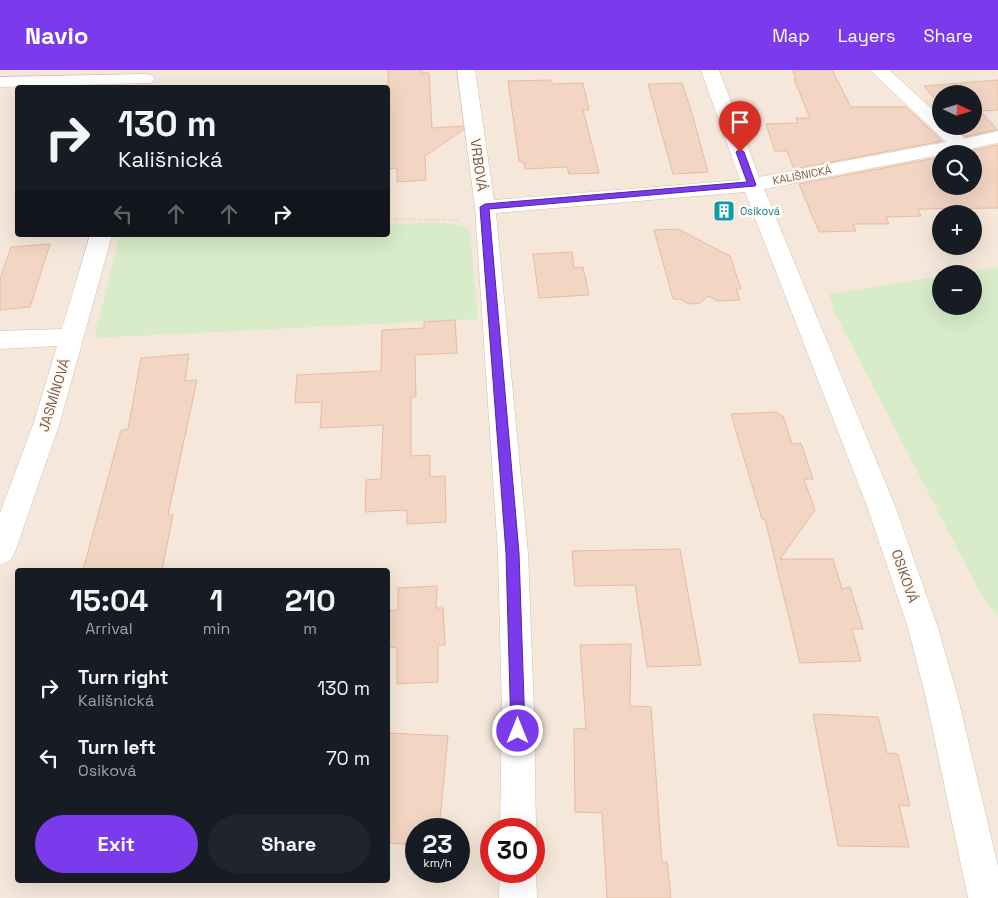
<!DOCTYPE html>
<html lang="en">
<head>
<meta charset="utf-8">
<style>
	body { margin:0; font-family:"Space Grotesk",sans-serif; background:#20242c; color:#f1f3f6; height:100vh; display:flex; flex-direction:column; font-size:19px; white-space:nowrap }
	* { box-sizing:border-box; margin:0 }
	p { font-size:16px; color:#9ea1a6 }
	.icon { flex:none; width:28px; height:28px; fill:none; stroke:currentColor; stroke-width:2; stroke-linecap:round; stroke-linejoin:round }
	.map { position:relative; flex:1; overflow:hidden }
	.details { position:absolute; left:15px; top:498px; width:375px; height:315px; display:flex; flex-direction:column; background:#171b24; border-radius:5px; box-shadow:0 5px 20px #0002 }
	.details>* { flex:none }
	.banner { position:absolute; left:15px; top:15px; width:375px; height:152px; border-radius:5px; box-shadow:0 5px 20px #0002; background:#171b24; color:#f1f3f6; overflow:hidden }
	.needle { width:32px; rotate:94deg }
	.tools { position:absolute; left:932px; top:15px; display:grid; gap:10px }
	.tools a { display:grid; place-items:center; width:50px; height:50px; border-radius:50%; background:#171b24; box-shadow:0 5px 20px #0002; font-size:25px }
	.speed { position:absolute; left:405px; top:748px; display:flex; gap:10px; font-size:25px; font-weight:700; text-align:center }
	.speed>* { display:grid; place-content:center; width:65px; height:65px; border-radius:50%; background:#171b24; box-shadow:0 5px 20px #0002; line-height:1 }
	.speed small { font-size:12px; font-weight:400 }
	.speed .limit { border:8px solid #d22; background:#fff; color:#111 }
	.pin { position:absolute; display:grid; place-items:center; width:42px; height:42px; color:#fff; margin:-51px -21px; border-radius:50% 50% 50% 0; rotate:-45deg; box-shadow:0 0 5px #0007 }
	.pin .icon { rotate:45deg }
	.me { position:absolute; width:55px; margin:-28px; rotate:0deg; stroke-linejoin:round; filter:drop-shadow(0 0 4px #0008) }
	.turn { display:flex; align-items:center; gap:18px; height:105px; padding:0 20px; font-size:22px }
	.turn .icon { width:65px; height:65px; stroke-width:2.5 }
	.turn b { display:block; font-size:35px; line-height:42px }
	.lanes { display:flex; align-items:center; height:48px; padding:0 20px; background:#0003; justify-content:center; gap:25px; direction:ltr }
	.lanes .off { opacity:.35 }
	.eta { display:flex; justify-content:space-evenly; align-items:center; height:85px; text-align:center }
	.eta b { font-size:30px; font-weight:700; line-height:35px }
	.button { display:flex; gap:10px; margin-top:auto; padding:10px 20px }
	.button a { flex:1; height:58px; border-radius:30px; background:#7c3aed; color:#fff; font-size:20px; font-weight:700; line-height:58px; text-align:center }
	.button a+a { background:#20242c; color:#f1f3f6 }
	ul { padding:0; list-style:none }
	li { display:flex; align-items:center; gap:15px; height:70px; padding:0 20px }
	li div { flex:1 }
	li b { display:block; font-size:19px }
	li em { font-style:normal }
	header { display:flex; align-items:center; gap:30px; box-sizing:border-box; height:70px; padding:0 25px; background:#7c3aed; color:#fff }
	header strong { font-size:24px }
	nav { display:flex; gap:28px; margin-inline-start:auto; font-size:18px }
	.map>svg:first-child { display:block }
</style>
</head>
<body>
<header>
<strong>Navio</strong>
<nav><a>Map</a><a>Layers</a><a>Share</a></nav>
</header>
<div class="map">
<svg width="998" height="828" viewBox="0 0 998 828">
	<rect width="100%" height="100%" fill="#fdf6ec"/>
	<!-- residential -->
	<path fill="#f5e8da" fill-rule="evenodd" d="M 0,0 L 998,0 L 998,828 L 0,828 ZM 18,18 L 388,18 L 388,165 L 18,165 ZM 941,24 L 974,24 L 974,56 L 941,56 ZM 941,84 L 974,84 L 974,116 L 941,116 ZM 941,144 L 974,144 L 974,176 L 941,176 ZM 941,204 L 974,204 L 974,236 L 941,236 ZM 18,500 L 388,500 L 388,810 L 18,810 ZM 416,759 L 459,759 L 459,801 L 416,801 ZM 491,759 L 534,759 L 534,801 L 491,801 Z"/>
	<!-- green -->
	<path fill="#d8ecc9" d="M 388,154 C 410,154 450,149 470,159 L 478,249 L 94,268 L 120,165 L 388,165 Z
		M 998,197 L 998,546 L 983,528 L 835,243 L 829,224 L 941,206 L 941,236 L 974,236 L 974,204 L 954,204 Z"/>
	<!-- building -->
	<path fill="#f3d5c3" stroke="#e6bba3" d="M 388,0 L 422,0 L 422,3 L 429,3 L 432,58 L 463,56 L 463,60 L 425,86 L 426,110 L 397,112 L 397,98 L 388,99 Z
		M 792,0 L 832,0 L 851,37 L 906,37 L 942,71 L 794,99 L 787,81 L 775,81 L 766,54 L 798,53 L 796,48 L 810,48 L 794,9 L 796,9 Z
		M 551,10 L 553,14 L 583,13 L 589,40 L 583,40 L 599,103 L 569,104 L 567,97 L 525,99 L 524,93 L 519,91 L 508,11 Z
		M 998,10 L 998,40 L 980,41 L 997,59 L 965,67 L 955,56 L 974,56 L 974,24 L 941,24 L 941,45 L 932,36 L 941,36 L 924,16 Z
		M 682,13 L 691,40 L 708,102 L 673,104 L 648,14 Z
		M 998,75 L 998,138 L 918,139 L 921,146 L 886,147 L 889,154 L 853,154 L 856,161 L 819,162 L 799,114 L 941,87 L 941,116 L 974,116 L 974,84 L 957,84 Z
		M 678,159 L 730,186 L 741,219 L 736,219 L 740,230 L 718,231 L 708,226 L 700,233 L 689,234 L 680,229 L 673,229 L 654,160 Z
		M 50,174 L 30,237 L 0,240 L 0,209 L 11,177 Z
		M 572,182 L 574,198 L 583,197 L 589,225 L 539,228 L 533,184 Z
		M 455,250 L 457,283 L 415,285 L 416,327 L 411,327 L 411,386 L 430,385 L 430,407 L 445,406 L 446,452 L 407,454 L 407,440 L 365,442 L 366,410 L 381,409 L 383,355 L 320,358 L 322,332 L 295,333 L 297,305 L 381,301 L 382,260 L 424,258 L 424,252 Z
		M 189,284 L 185,311 L 197,310 L 168,445 L 173,445 L 162,500 L 83,500 L 121,360 L 128,359 L 141,288 Z
		M 775,342 L 783,346 L 792,374 L 801,373 L 813,409 L 804,409 L 815,440 L 780,489 L 833,489 L 842,519 L 850,517 L 863,559 L 852,559 L 861,591 L 800,593 L 765,449 L 762,449 L 731,344 Z
		M 680,479 L 701,595 L 647,597 L 635,515 L 575,516 L 572,481 Z
		M 437,516 L 436,538 L 443,538 L 445,575 L 438,575 L 438,612 L 397,614 L 397,577 L 388,578 L 388,541 L 398,540 L 398,518 Z
		M 631,574 L 630,636 L 651,637 L 662,792 L 667,792 L 671,828 L 607,828 L 602,743 L 575,742 L 574,658 L 586,659 L 580,575 Z
		M 813,644 L 878,647 L 887,683 L 898,684 L 910,736 L 899,735 L 909,777 L 838,776 Z
		M 388,663 L 448,666 L 439,759 L 416,759 L 416,775 L 388,773 Z"/>
	<g fill="none" stroke-linecap="round" stroke-linejoin="round">
		<!-- street casing -->
		<g stroke="#d1beb0" stroke-width="1">
			<path id="street" d="M 457,0 L 475,0 L 494,130 L 740,110 L 701,0 L 719,0 L 759,107 L 946,72 L 870,0 L 889,0 L 941,47 L 941,56 L 952,56 L 971,75 L 968,79 L 961,81 L 764,119 L 895,436 L 938,558 L 958,628 L 998,796 L 998,828 L 968,828 L 926,628 L 908,558 L 867,436 L 745,122 L 496,143 L 528,483 L 534,641 L 536,759 L 534,764 L 534,759 L 500,759 L 502,641 L 498,483 L 475,137 Z
				M 146,4 L 152,5 L 155,9 L 152,13 L 0,17 L 0,7 Z
				M 90,165 L 112,165 L 60,352 L 15,482 L 10,491 L 0,495 L 0,443 L 34,352 L 57,276 L 0,279 L 0,261 L 62,259 Z
				M 534,795 L 536,801 L 537,828 L 499,828 L 500,801 L 534,801 Z"/>
		</g>
		<!-- secondary casing -->
		<g stroke="#d6c0b0" stroke-width="1">
			<path id="secondary" d="M 998,61 L 998,73 L 961,81 L 954,79 L 951,75 L 954,71 Z"/>
		</g>
		<!-- path -->
		<path stroke="#d9b8a5" stroke-width="2.5" stroke-dasharray="0.5 2.5" stroke-linecap="butt" d="M 388,149 L 458,150"/>
		<!-- street -->
		<use href="#street" fill="#fff" fill-rule="evenodd"/>
		<!-- secondary -->
		<use href="#secondary" fill="#fff" fill-rule="evenodd"/>
	</g>
	<!-- route -->
	<path fill="#7c3aed" stroke="#51269a" d="M 740,79 L 744,82 L 756,115 L 755,116 L 489,139 L 519,483 L 525,661 L 522,665 L 518,668 L 513,665 L 511,661 L 506,483 L 480,137 L 485,134 L 747,112 L 736,82 Z"/>
	<!-- icons -->
	<defs>
		<g id="building-square" transform="scale(1.125)"><rect x="-9" y="-9" width="18" height="18" rx="4" fill="#0f9aa8" stroke="#fffaf3"/><path d="M-4-6H4V6H1V3H-1V6H-4ZM-2.5-4.3h1.7v1.8h-1.7ZM.8-4.3h1.7v1.8H.8ZM-2.5-1h1.7V.8h-1.7ZM.8-1h1.7V.8H.8Z" fill="#fff"/></g>
	</defs>
	<g fill-rule="evenodd">
		<use href="#building-square" x="724" y="141"/>
	</g>
	<g text-anchor="middle" stroke-width="5" stroke-linejoin="round" paint-order="stroke">
		<!-- far-street labels -->
		<g font-size="11" fill="#7a5c4d" stroke="#fffaf3">
			<text transform="translate(802 105) rotate(-11)" y="4">KALIŠNICKÁ</text>
		</g>
		<!-- far-culture labels -->
		<g font-size="11" fill="#0d838f" stroke="#fffaf3" text-anchor="start">
			<text x="740" y="145">Osiková</text>
		</g>
		<!-- street labels -->
		<g font-size="14" fill="#7a5c4d" stroke="#fffaf3">
			<text transform="translate(479 95) rotate(82)" y="5">VRBOVÁ</text>
			<text transform="translate(54 325) rotate(-73)" y="5">JASMÍNOVÁ</text>
			<text transform="translate(905 506) rotate(71)" y="5">OSIKOVÁ</text>
		</g>
	</g>
</svg>
<div class="tools">
<a><svg class="needle" viewBox="-14 -14 28 28"><path d="M0-13l5 13h-10z" fill="#e53935"/><path d="M0 13l5-13h-10z" fill="#9ea1a6"/></svg></a>
<a><svg class="icon" aria-label="search" viewBox="0 0 24 24"><circle cx="10" cy="10" r="6"/><path d="M15 15l6 6"/></svg></a>
<a>+</a>
<a>−</a>
</div>
<div class="speed"><div>23<small>km/h</small></div><div class="limit">30</div></div>
<div class="pin" style="left:740px;top:82px;background:#d93025"><svg class="icon" aria-label="arrive" viewBox="0 0 24 24"><path d="M6 21V4h12l-3 4 3 4H6"/></svg></div>
<svg class="me" style="left:518px;top:661px" viewBox="-20 -20 40 40"><circle r="17" fill="#7c3aed" stroke="#fff" stroke-width="3"/><path d="M0-11L8 9 0 5-8 9z" fill="#fff"/></svg>
<div class="banner">
<div class="turn"><svg class="icon" aria-label="right" viewBox="0 0 24 24"><path d="M7 20v-9h11M14 6l5 5-5 5"/></svg><div><b>130 m</b>Kališnická</div></div>
<div class="lanes"><svg class="icon off" aria-label="left" viewBox="0 0 24 24"><path d="M17 20v-9H6M10 6l-5 5 5 5"/></svg><svg class="icon off" aria-label="ahead" viewBox="0 0 24 24"><path d="M12 20V5M6 11l6-6 6 6"/></svg><svg class="icon off" aria-label="ahead" viewBox="0 0 24 24"><path d="M12 20V5M6 11l6-6 6 6"/></svg><svg class="icon" aria-label="right" viewBox="0 0 24 24"><path d="M7 20v-9h11M14 6l5 5-5 5"/></svg></div>
</div>
<section class="details">
<div class="eta">
<div><b>15:04</b><p>Arrival</p></div>
<div><b>1</b><p>min</p></div>
<div><b>210</b><p>m</p></div>
</div>
<ul>
<li><svg class="icon" aria-label="right" viewBox="0 0 24 24"><path d="M7 20v-9h11M14 6l5 5-5 5"/></svg><div><b>Turn right</b><p>Kališnická</p></div><em>130 m</em></li>
<li><svg class="icon" aria-label="left" viewBox="0 0 24 24"><path d="M17 20v-9H6M10 6l-5 5 5 5"/></svg><div><b>Turn left</b><p>Osiková</p></div><em>70 m</em></li>
</ul>
<div class="button"><a>Exit</a><a>Share</a></div>
</section>
</div>
</body>
</html>
